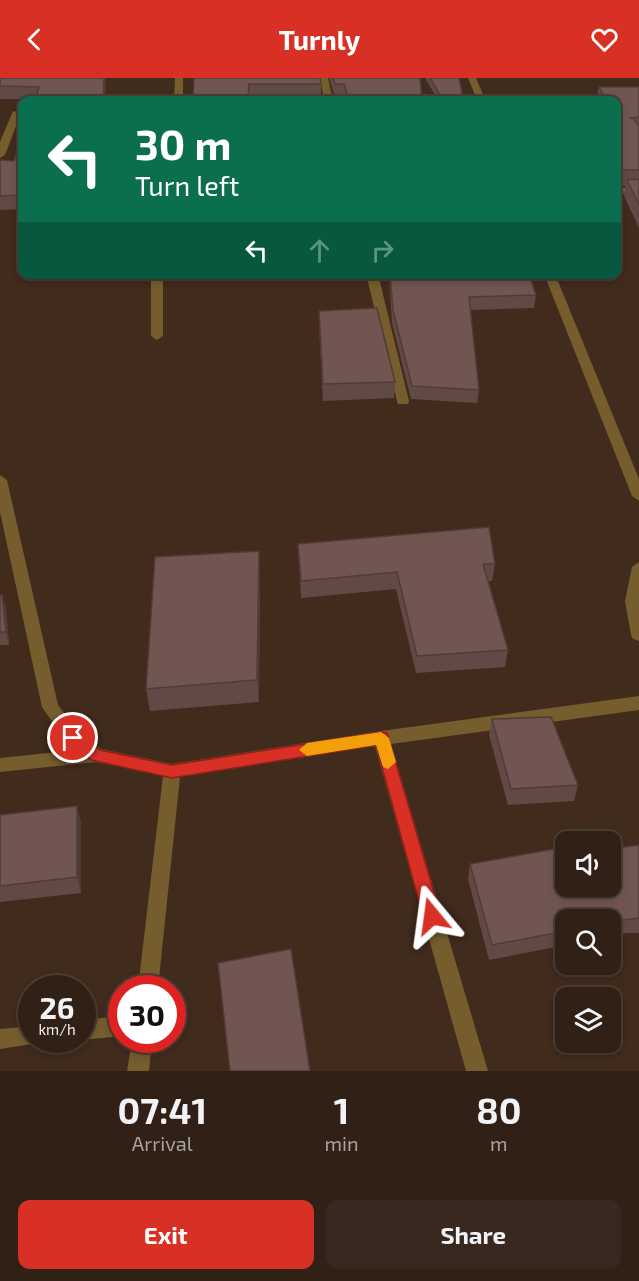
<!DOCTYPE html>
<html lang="en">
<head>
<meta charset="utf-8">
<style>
	body { margin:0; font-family:"Exo 2",sans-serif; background:#38281f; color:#f1f3f6; height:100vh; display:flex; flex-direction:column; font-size:22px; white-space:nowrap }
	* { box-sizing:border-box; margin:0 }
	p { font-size:20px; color:#a8a3a1 }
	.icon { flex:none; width:33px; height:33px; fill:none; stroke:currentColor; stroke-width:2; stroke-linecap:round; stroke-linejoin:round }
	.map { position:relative; height:993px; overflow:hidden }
	.side { display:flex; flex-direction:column; background:#302016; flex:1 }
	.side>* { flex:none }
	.top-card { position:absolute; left:18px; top:18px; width:603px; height:183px; border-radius:12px; box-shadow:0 3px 9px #0003,0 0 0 2px #4b3e35; background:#0b6e4f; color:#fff; overflow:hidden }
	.controls { position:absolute; left:555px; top:753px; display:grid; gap:12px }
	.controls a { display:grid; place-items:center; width:66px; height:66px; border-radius:12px; background:#302016; box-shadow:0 3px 9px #0003,0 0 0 2px #4b3e35; font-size:30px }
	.speed { position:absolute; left:18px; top:897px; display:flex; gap:12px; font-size:30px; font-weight:700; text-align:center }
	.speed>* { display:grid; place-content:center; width:78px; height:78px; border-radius:50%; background:#302016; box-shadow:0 3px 9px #0003,0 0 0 2px #4b3e35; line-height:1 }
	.speed small { font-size:15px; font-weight:400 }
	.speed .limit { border:9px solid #d22; background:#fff; color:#111 }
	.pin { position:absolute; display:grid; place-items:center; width:51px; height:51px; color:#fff; margin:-26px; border:3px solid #fff; border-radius:50%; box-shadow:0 2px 6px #0007 }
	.me { position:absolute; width:66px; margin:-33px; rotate:344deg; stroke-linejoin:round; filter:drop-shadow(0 0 4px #0008) }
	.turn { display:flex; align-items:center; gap:21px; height:126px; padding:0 18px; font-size:27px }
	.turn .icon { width:78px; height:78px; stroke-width:2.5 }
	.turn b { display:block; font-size:42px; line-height:51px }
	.lanes { display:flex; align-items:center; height:57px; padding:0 18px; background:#0003; justify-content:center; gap:30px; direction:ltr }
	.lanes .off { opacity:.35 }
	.eta { display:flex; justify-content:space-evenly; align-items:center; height:102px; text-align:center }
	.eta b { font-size:36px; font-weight:700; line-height:42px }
	.button { display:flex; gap:12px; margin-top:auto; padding:12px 18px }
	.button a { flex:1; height:69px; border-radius:12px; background:#d93025; color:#fff; font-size:24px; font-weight:700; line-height:69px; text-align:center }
	.button a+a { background:#38281f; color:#f1f3f6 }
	header { display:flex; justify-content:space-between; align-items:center; height:78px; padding:0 18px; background:#d93025; color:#fff; font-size:27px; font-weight:700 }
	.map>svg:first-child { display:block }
</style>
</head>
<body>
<header><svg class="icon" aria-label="back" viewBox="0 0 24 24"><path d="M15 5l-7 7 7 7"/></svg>Turnly<svg class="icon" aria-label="heart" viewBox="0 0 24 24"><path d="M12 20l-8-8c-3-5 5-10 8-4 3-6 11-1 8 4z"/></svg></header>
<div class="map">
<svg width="639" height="993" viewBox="0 0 639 993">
	<rect width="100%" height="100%" fill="#402b1d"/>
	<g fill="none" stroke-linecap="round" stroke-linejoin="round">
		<!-- minor -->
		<path fill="#755d2e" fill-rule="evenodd" d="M 175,0 L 183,0 L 183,22 L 174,22 Z
			M 320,0 L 328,0 L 333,22 L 324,22 Z
			M 468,0 L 476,0 L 484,19 L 639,16 L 639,22 L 477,22 Z
			M 13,33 L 21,35 L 5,77 L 0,80 L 0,64 Z
			M 639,109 L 639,115 L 616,116 L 616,110 Z
			M 151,196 L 163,196 L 163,258 L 157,262 L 151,258 Z
			M 366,196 L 378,196 L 409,323 L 408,326 L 398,326 L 397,323 Z
			M 544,196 L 555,196 L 639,401 L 639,423 L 632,418 Z
			M 0,397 L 7,402 L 58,627 L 79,655 L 101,671 L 172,686 L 381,653 L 639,618 L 639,632 L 391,666 L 488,993 L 466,993 L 375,668 L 180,699 L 158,910 L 138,910 L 163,698 L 96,684 L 0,694 L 0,680 L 76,672 L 67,665 L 42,629 L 0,434 Z
			M 639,484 L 639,563 L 633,561 L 631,557 L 625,523 L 632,489 Z
			M 122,938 L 122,958 L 82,962 L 80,962 L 82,962 L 82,942 Z
			M 32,948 L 32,962 L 41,962 L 39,965 L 0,971 L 0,951 Z
			M 132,962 L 152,962 L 149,993 L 127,993 Z"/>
	</g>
	<!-- wall -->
	<path fill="#614946" d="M 0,0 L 106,0 L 35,21 L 0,21 Z
		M 194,0 L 321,6 L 321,19 L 250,18 Z
		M 329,0 L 420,0 L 422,22 L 345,22 L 344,19 L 335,19 Z
		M 425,0 L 459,0 L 463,20 L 483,22 L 438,22 Z
		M 599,9 L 639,9 L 639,150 L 624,118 L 626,108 L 619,108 L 616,102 L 616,22 L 596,22 Z
		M 22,57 L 22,131 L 0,132 L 0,82 L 14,83 Z
		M 389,196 L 529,196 L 536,217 L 534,230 L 470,232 L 479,312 L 477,325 L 411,321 L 392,245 Z
		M 319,233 L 395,304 L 394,320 L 323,323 L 319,249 Z
		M 298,466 L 495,486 L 492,503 L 488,503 L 508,572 L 505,589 L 416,595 L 396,511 L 301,520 Z
		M 260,496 L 259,624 L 150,633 L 146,611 Z
		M 0,517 L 6,530 L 9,567 L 0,567 Z
		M 492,641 L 578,707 L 574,723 L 508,727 L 489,657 Z
		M 0,737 L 81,744 L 81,815 L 0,824 Z
		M 639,767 L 639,855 L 627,855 L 610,859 L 610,842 L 566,842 L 566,867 L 489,882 L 468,801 L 470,786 L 566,808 Z"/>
	<!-- shaded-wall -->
	<path fill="#4f3c39" d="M 104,0 L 106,0 L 105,22 L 103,22 Z
		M 259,473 L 260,496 L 259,624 L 257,602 Z
		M 2,517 L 6,530 L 9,567 L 6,554 Z
		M 77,728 L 81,744 L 81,815 L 77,799 Z"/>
	<!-- building -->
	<path fill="#715551" stroke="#4f3c39" stroke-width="1.5" d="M 0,0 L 104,0 L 103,22 L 35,22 L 39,9 L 0,8 Z
		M 194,0 L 320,0 L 321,6 L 249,6 L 248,22 L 193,22 Z
		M 333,0 L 420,0 L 422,22 L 349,22 L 344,6 L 335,6 Z
		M 430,0 L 459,0 L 463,20 L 482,21 L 483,22 L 443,22 Z
		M 599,9 L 639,9 L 639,39 L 629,40 L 633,40 L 639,48 L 639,92 L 622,92 L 618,85 L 616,85 L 616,22 L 606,22 Z
		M 22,57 L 22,117 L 0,118 L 0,82 L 14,83 Z
		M 639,101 L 639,127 L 627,102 Z
		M 390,196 L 529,196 L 536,217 L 469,219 L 479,312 L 412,308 L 393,232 Z
		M 377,230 L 395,304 L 323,306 L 319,233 Z
		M 489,449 L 495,486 L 483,486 L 508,572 L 417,578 L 397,494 L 301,503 L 298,466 Z
		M 259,473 L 257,602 L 146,611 L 155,479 Z
		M 0,517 L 2,517 L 6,554 L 0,554 Z
		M 551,639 L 578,707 L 511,711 L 492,641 Z
		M 77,728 L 77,799 L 0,808 L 0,737 Z
		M 639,767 L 639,840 L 610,844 L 610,842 L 566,842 L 566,853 L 492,867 L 470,786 L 566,769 L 566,808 L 610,808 L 610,771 Z
		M 291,871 L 310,993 L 230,993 L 218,885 Z"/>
	<!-- route -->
	<path fill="#d93025" stroke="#8d1f18" stroke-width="1.5" d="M 73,653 L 100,672 L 172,687 L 381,654 L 387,655 L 441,838 L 438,843 L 432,846 L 426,843 L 423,838 L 376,667 L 172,700 L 91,682 L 65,660 L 67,655 Z"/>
	<!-- slow -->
	<path fill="#f59e0b" d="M 381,654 L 389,660 L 396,684 L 388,691 L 383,689 L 376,667 L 307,678 L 299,672 L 307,665 Z"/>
</svg>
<div class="controls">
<a><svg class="icon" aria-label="sound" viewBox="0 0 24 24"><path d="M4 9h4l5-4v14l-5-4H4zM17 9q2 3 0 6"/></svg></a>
<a><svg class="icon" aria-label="search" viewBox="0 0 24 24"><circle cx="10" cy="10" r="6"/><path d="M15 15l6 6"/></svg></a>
<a><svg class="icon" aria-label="layers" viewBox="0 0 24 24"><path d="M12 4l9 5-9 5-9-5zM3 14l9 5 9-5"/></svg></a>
</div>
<div class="speed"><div>26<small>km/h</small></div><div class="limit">30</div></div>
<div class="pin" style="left:73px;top:660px;background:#d93025"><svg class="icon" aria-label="arrive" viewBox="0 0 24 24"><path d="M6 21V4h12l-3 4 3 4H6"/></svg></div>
<svg class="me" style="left:432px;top:838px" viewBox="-20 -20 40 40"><path d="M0-17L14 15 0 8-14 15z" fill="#d93025" stroke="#fff" stroke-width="4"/></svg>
<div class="top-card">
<div class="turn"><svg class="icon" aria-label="left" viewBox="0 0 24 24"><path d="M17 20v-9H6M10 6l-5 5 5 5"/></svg><div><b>30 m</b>Turn left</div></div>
<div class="lanes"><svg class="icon" aria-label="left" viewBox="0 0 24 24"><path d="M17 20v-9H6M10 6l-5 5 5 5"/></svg><svg class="icon off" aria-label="ahead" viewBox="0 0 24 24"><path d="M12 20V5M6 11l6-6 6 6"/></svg><svg class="icon off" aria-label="right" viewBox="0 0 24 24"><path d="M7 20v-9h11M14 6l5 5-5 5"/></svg></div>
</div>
</div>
<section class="side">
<div class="eta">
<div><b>07:41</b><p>Arrival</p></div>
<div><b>1</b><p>min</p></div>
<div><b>80</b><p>m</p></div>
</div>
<div class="button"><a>Exit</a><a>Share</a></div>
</section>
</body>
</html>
